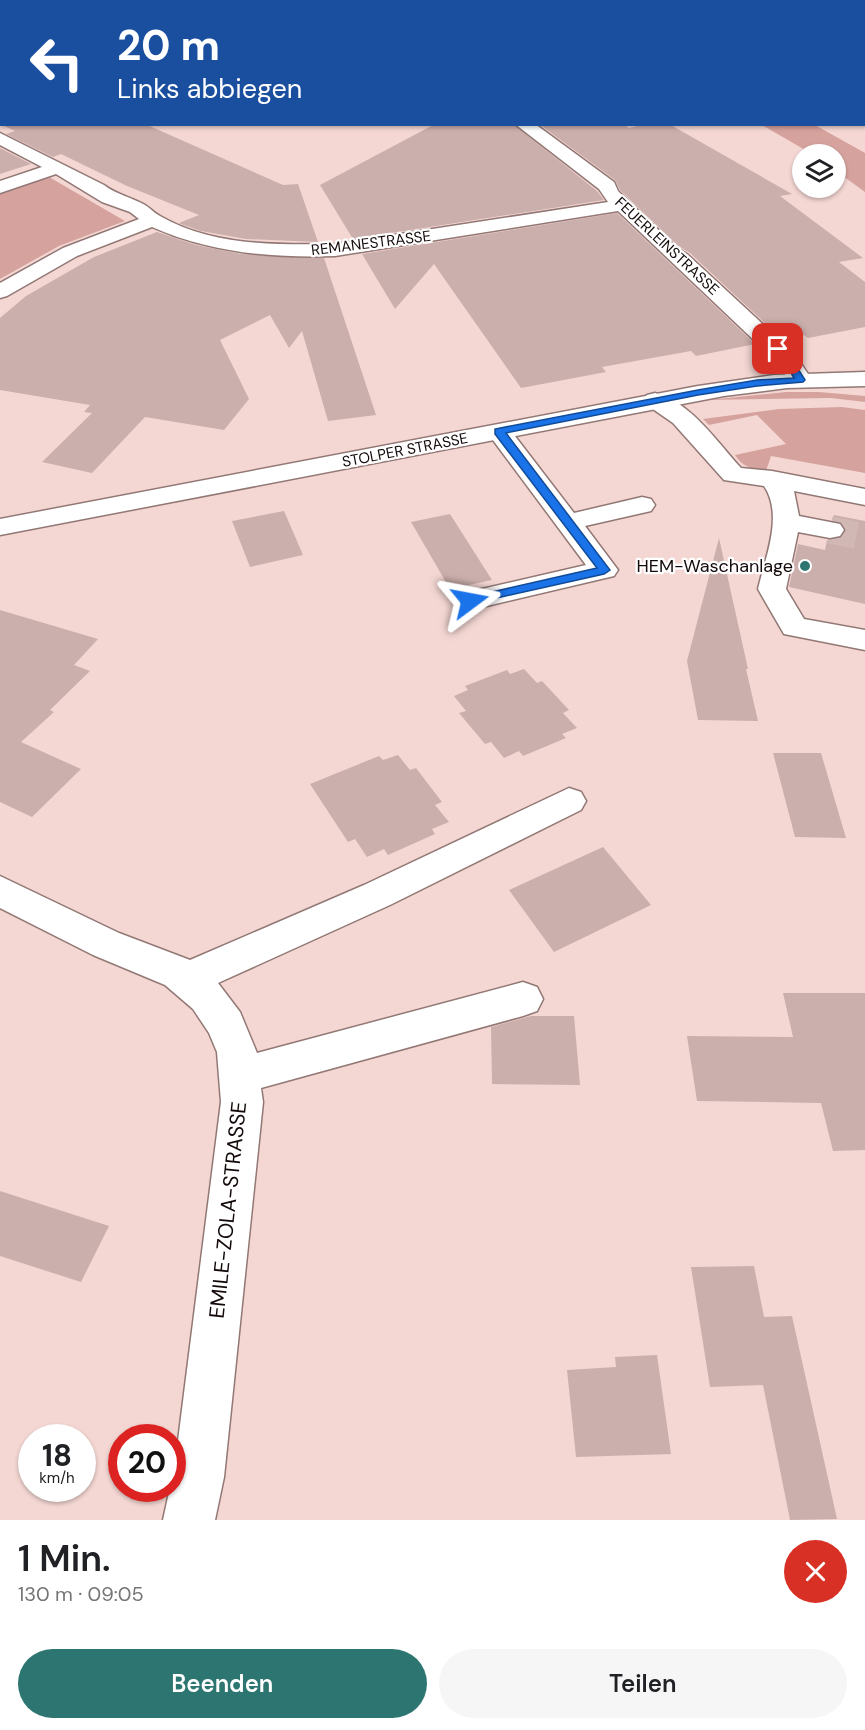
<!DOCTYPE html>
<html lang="de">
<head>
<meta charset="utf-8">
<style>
	body { margin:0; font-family:"DM Sans",sans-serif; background:#f6f6f6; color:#202124; height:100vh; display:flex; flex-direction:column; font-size:22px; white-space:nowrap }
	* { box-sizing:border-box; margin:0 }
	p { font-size:20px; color:#757577 }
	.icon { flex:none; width:33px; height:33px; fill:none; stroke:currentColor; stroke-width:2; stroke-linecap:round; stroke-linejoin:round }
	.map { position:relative; height:1520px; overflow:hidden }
	.drawer { display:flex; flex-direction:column; background:#fff; flex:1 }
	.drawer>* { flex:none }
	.hud { position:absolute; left:0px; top:0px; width:866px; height:126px; box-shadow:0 2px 4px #0004; background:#1a4fa0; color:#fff; overflow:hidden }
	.fabs { position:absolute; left:792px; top:144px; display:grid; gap:12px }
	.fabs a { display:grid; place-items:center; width:54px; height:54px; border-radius:50%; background:#fff; box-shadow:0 2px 4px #0004; font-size:30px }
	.speed { position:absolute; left:18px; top:1424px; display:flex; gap:12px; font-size:30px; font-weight:700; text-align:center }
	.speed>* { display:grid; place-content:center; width:78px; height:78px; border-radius:50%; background:#fff; box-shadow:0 2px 4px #0004; line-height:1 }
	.speed small { font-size:15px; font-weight:400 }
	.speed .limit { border:9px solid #d22; background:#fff; color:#111 }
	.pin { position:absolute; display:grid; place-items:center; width:51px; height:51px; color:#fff; margin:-26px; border-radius:12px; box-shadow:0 3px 9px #0006 }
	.me { position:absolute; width:66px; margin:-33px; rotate:77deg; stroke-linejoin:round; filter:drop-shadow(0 0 4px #0008) }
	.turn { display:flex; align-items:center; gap:21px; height:126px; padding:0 18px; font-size:27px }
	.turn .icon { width:78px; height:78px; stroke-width:2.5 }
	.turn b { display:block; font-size:42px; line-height:51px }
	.round { display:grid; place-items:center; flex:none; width:63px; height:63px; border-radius:32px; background:#f6f6f6 }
	.overview { display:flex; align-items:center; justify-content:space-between; height:102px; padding:0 18px }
	h1 { font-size:36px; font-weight:600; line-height:45px }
	.cta { display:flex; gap:12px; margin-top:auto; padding:12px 18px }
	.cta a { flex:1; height:69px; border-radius:36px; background:#2c7570; color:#fff; font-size:24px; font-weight:600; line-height:69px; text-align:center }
	.cta a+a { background:#f6f6f6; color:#202124 }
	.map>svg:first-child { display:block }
</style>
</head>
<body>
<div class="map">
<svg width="865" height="1520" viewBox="0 0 865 1520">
	<rect width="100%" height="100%" fill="#f4d7d3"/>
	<!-- green -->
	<path fill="#d6a29d" d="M 762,125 L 815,125 L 865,153 L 865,192 L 836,171 L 836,154 L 812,154 Z
		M 49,177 L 125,221 L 59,246 L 0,279 L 0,190 L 37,178 Z
		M 786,392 L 819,392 L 865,396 L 865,402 L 831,398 L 708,400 Z
		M 842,407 L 865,410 L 865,473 L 771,456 L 766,471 C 753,469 742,467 735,455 L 786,444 L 757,415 L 709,425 L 703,419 L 779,409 Z"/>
	<!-- building -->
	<path fill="#cbafac" d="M 0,124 L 145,124 L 283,185 L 298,184 L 318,242 L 246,239 L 201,231 L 181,224 L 179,223 L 199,215 L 127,186 L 61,154 L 53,157 L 6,134 L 15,131 Z
		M 435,124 L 513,124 L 597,191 L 604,200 L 353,239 L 320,185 Z
		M 539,124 L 623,124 L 629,128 L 646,124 L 669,124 L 792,194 L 780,196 L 863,258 L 839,262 L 865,282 L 865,327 L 808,338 L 804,335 L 782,339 L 690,253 L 677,245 L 620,190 L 615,180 Z
		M 0,148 L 31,164 L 0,174 Z
		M 617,213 L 755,344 L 696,356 L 691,351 L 602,367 L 606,372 L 521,388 L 434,264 L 395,309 L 362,254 Z
		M 157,232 L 196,245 L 241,254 L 324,258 L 376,415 L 328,421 L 302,331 L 289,348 L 270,315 L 220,340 L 249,399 L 224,430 L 145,417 L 92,473 L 42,462 L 92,413 L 84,412 L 90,405 L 0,390 L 0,318 L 26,296 L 94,257 Z
		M 284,511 L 303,555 L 250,567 L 232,521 Z
		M 450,514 L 492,580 L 450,589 L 411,522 Z
		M 834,515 L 865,521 L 865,604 L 789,587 L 798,544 L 825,550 L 827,540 L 840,538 L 846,531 L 842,523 L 832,520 Z
		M 719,538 L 748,669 L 746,669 L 758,721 L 698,720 L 687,661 Z
		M 0,610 L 98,639 L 74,665 L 90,671 L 50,710 L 54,712 L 21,742 L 81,769 L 32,817 L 0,802 Z
		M 524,669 L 537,683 L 542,681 L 569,710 L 563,713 L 577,728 L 562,734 L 566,738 L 523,756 L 519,751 L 504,758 L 491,742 L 485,744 L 459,713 L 466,711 L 454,696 L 468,690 L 465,686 L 507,670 L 510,674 Z
		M 773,753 L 821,753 L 846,838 L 795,837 Z
		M 398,755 L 410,770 L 416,768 L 442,802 L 435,805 L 449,822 L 432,829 L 435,834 L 388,855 L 384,849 L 367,857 L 355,839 L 348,842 L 310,784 L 379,756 L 383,760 Z
		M 603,847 L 651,905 L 554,952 L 509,890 Z
		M 783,993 L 865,993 L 865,1150 L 833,1151 L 821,1103 L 697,1101 L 687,1036 L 793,1037 Z
		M 531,1016 L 574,1016 L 580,1085 L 492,1084 L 491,1027 Z
		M 0,1191 L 109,1226 L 81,1282 L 0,1256 Z
		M 754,1266 L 764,1317 L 792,1316 L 837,1519 L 790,1520 L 763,1385 L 710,1387 L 691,1267 Z
		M 657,1355 L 671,1454 L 576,1457 L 567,1370 L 616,1367 L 615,1357 Z"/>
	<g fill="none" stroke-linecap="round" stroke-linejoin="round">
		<!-- minor-tunnel -->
		<path stroke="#d2b8b5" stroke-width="27" stroke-dasharray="27 14" stroke-linecap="butt" d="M 830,530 L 865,537"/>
		<!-- minor casing -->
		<g stroke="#927875" stroke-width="3">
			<path id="minor" d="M 269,0 L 284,0 L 286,2 L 270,2 Z
				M 515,124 L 535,124 L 614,182 L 618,191 L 676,247 L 688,255 L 794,353 L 812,380 L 808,385 L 800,387 L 792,385 L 777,362 L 618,211 L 335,256 C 272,258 210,253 152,227 L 77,256 L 7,296 L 0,298 L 0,283 L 63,248 L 139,219 L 130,212 L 102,202 L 56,174 L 0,193 L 0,181 L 42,167 L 0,145 L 0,133 L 104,185 C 117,195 131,197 145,205 C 150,208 154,213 160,216 C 211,246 278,245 335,244 L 608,202 L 599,189 Z
				M 655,393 C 691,402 717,442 741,468 L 772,471 L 865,489 L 865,505 L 794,491 L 799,516 L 840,524 L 844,530 L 840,536 L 830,538 L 798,532 L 786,589 L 804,619 L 865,630 L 865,650 L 784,634 L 758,589 C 765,558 784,515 764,486 L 724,480 L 673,423 L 647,405 L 643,400 L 647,395 Z
				M 499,425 L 508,427 L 574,513 L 642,497 L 651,499 L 655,505 L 651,511 L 585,526 L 618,570 L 614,576 L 470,610 L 460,608 L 456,601 L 460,594 L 586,565 L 487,432 L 490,427 Z
				M 569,788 L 581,792 L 586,801 L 581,810 L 390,905 L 218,983 L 240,1012 L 257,1053 L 523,982 L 537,987 L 543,999 L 537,1011 L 523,1016 L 261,1088 L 263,1102 L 224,1477 L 215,1520 L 163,1520 L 170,1488 L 172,1488 L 221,1102 L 217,1052 L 209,1033 L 193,1009 L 165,985 L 93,955 L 0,908 L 0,876 L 119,933 L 190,960 L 364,885 Z"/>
		</g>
		<!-- major casing -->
		<g stroke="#927875" stroke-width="3">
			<path id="major" d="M 865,372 L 865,386 L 787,388 L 724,396 L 0,535 L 0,519 L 698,386 L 774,375 Z"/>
		</g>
		<!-- minor -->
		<use href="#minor" fill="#fff" fill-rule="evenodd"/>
		<!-- major -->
		<use href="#major" fill="#fff" fill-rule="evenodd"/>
	</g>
	<!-- route -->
	<path fill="#1a73e8" stroke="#114b97" stroke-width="1.5" d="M 778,346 L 790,356 L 805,380 L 803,382 L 757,386 L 698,395 L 506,433 L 610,570 L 604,574 L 470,604 L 465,603 L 464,601 L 470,597 L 597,568 L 495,434 L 495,429 L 698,390 L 757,380 L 794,378 L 783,359 L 773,349 Z"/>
	<!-- markers -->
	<circle fill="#2c7570" stroke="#fff" stroke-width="2" cx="805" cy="566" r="6"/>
	<g text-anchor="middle" stroke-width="4.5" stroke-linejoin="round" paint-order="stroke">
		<!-- far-street labels -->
		<g font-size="15" fill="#140a0a" stroke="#fff">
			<text transform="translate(371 243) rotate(-7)" y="5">REMANESTRASSE</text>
			<text transform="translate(667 246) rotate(43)" y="5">FEUERLEINSTRASSE</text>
			<text transform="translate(405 450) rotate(-11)" y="5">STOLPER STRASSE</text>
		</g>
		<!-- poi labels -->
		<g font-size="18" fill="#140a0a" stroke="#fff" text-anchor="end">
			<text x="793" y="572">HEM-Waschanlage</text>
		</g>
		<!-- near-street labels -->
		<g font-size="21" fill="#140a0a" stroke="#fff">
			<text transform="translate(228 1210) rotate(-84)" y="7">EMILE-ZOLA-STRASSE</text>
		</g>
	</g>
</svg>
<div class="fabs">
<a><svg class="icon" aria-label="layers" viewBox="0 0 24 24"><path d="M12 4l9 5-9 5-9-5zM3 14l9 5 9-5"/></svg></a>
</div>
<div class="speed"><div>18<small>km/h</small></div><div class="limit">20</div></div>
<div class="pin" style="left:778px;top:349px;background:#d93025"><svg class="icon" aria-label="arrive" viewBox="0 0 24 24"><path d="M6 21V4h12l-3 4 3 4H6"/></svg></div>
<svg class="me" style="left:470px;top:601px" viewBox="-20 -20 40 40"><path d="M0-17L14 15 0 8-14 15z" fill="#1a73e8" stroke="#fff" stroke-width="4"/></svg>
<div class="hud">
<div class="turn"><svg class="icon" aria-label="left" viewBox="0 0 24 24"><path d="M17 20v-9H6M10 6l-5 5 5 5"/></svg><div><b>20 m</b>Links abbiegen</div></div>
</div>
</div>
<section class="drawer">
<div class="overview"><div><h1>1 Min.</h1><p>130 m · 09:05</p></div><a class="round" style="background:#d93025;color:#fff"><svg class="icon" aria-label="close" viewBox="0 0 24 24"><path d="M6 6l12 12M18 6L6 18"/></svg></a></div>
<div class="cta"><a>Beenden</a><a>Teilen</a></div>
</section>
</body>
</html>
